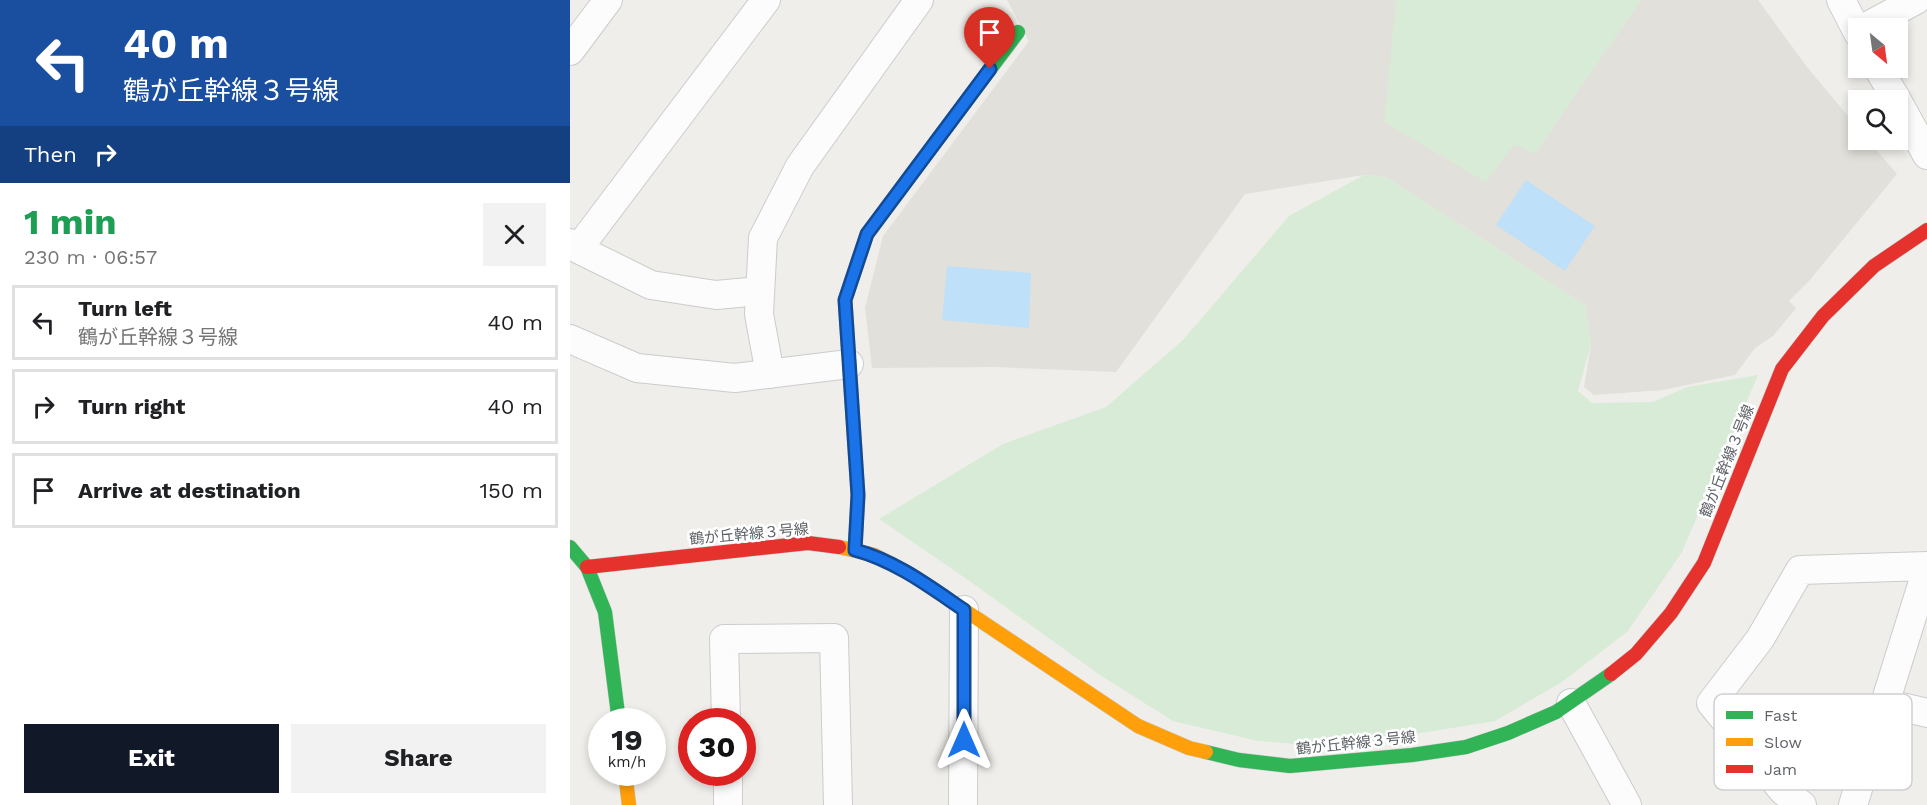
<!DOCTYPE html>
<html lang="en">
<head>
<meta charset="utf-8">
<style>
	body { margin:0; font-family:"Work Sans","Noto Sans JP",sans-serif; background:#f2f2f2; color:#202124; height:100vh; display:flex; flex-direction:column; font-size:22px; white-space:nowrap }
	* { box-sizing:border-box; margin:0 }
	p { font-size:20px; color:#757577 }
	.icon { flex:none; width:33px; height:33px; fill:none; stroke:currentColor; stroke-width:2; stroke-linecap:round; stroke-linejoin:round }
	.map { position:relative; flex:1; overflow:hidden }
	.sheet { display:flex; flex-direction:column; background:#fff; width:570px }
	.sheet>* { flex:none }
	.banner { background:#1a4fa0; color:#fff; overflow:hidden }
	.needle { width:39px; rotate:151deg }
	.fabs { position:absolute; left:1278px; top:18px; display:grid; gap:12px }
	.fabs a { display:grid; place-items:center; width:60px; height:60px; border-radius:0px; background:#fff; box-shadow:0 3px 9px #0003; font-size:30px }
	.speed { position:absolute; left:18px; top:708px; display:flex; gap:12px; font-size:30px; font-weight:700; text-align:center }
	.speed>* { display:grid; place-content:center; width:78px; height:78px; border-radius:50%; background:#fff; box-shadow:0 3px 9px #0003; line-height:1 }
	.speed small { font-size:15px; font-weight:400 }
	.speed .limit { border:9px solid #d22; background:#fff; color:#111 }
	.pin { position:absolute; display:grid; place-items:center; width:51px; height:51px; color:#fff; margin:-62px -26px; border-radius:50% 50% 50% 0; rotate:-45deg; box-shadow:0 0 6px #0007 }
	.pin .icon { rotate:45deg }
	.me { position:absolute; width:66px; margin:-33px; rotate:0deg; stroke-linejoin:round; filter:drop-shadow(0 0 4px #0008) }
	.turn { display:flex; align-items:center; gap:21px; height:126px; padding:0 24px; font-size:27px }
	.turn .icon { width:78px; height:78px; stroke-width:2.5 }
	.turn b { display:block; font-size:42px; line-height:51px }
	.then { display:flex; align-items:center; height:57px; padding:0 24px; background:#0003; gap:12px; font-size:22px }
	.round { display:grid; place-items:center; flex:none; width:63px; height:63px; border-radius:0px; background:#f2f2f2 }
	.headline { display:flex; align-items:center; justify-content:space-between; height:102px; padding:0 24px }
	h1 { font-size:36px; font-weight:700; line-height:45px; color:#1e9e55 }
	.action { display:flex; gap:12px; margin-top:auto; padding:12px 24px }
	.action a { flex:1; height:69px; border-radius:0px; background:#111827; color:#fff; font-size:24px; font-weight:700; line-height:69px; text-align:center }
	.action a+a { background:#f2f2f2; color:#202124 }
	ul { padding:0; list-style:none }
	li { display:flex; align-items:center; gap:18px; height:75px; margin:0 12px 9px; padding:0 12px; border:3px solid #e0e0e0; border-radius:0px }
	li div { flex:1 }
	li b { display:block; font-size:22px }
	li em { font-style:normal }
	main { display:flex; flex:1; min-height:0 }
	.map>svg:first-child { display:block }
</style>
</head>
<body>
<main>
<section class="sheet">
<div class="banner">
<div class="turn"><svg class="icon" aria-label="left" viewBox="0 0 24 24"><path d="M17 20v-9H6M10 6l-5 5 5 5"/></svg><div><b>40 m</b>鶴が丘幹線３号線</div></div>
<div class="then">Then<svg class="icon" aria-label="right" viewBox="0 0 24 24"><path d="M7 20v-9h11M14 6l5 5-5 5"/></svg></div>
</div>
<div class="headline"><div><h1>1 min</h1><p>230 m · 06:57</p></div><a class="round"><svg class="icon" aria-label="close" viewBox="0 0 24 24"><path d="M6 6l12 12M18 6L6 18"/></svg></a></div>
<ul>
<li><svg class="icon" aria-label="left" viewBox="0 0 24 24"><path d="M17 20v-9H6M10 6l-5 5 5 5"/></svg><div><b>Turn left</b><p>鶴が丘幹線３号線</p></div><em>40 m</em></li>
<li><svg class="icon" aria-label="right" viewBox="0 0 24 24"><path d="M7 20v-9h11M14 6l5 5-5 5"/></svg><div><b>Turn right</b></div><em>40 m</em></li>
<li><svg class="icon" aria-label="arrive" viewBox="0 0 24 24"><path d="M6 21V4h12l-3 4 3 4H6"/></svg><div><b>Arrive at destination</b></div><em>150 m</em></li>
</ul>
<div class="action"><a>Exit</a><a>Share</a></div>
</section>
<div class="map">
<svg width="1357" height="805" viewBox="0 0 1357 805">
	<rect width="100%" height="100%" fill="#efeeea"/>
	<!-- education -->
	<path fill="#e2e0da" d="M 437,0 L 1188,0 L 1237,67 L 1288,128 L 1288,140 L 1298,140 L 1327,174 L 1239,281 L 1219,301 L 1226,308 L 1203,336 L 1185,348 L 1165,375 L 1093,390 L 1024,395 L 1014,387 L 1021,344 L 1015,305 L 816,177 L 794,175 L 675,194 L 546,372 L 424,367 L 302,368 L 295,308 L 313,236 L 459,41 Z"/>
	<!-- green -->
	<path fill="#d8ebd6" d="M 826,0 L 1071,0 L 965,154 L 944,144 L 916,182 L 814,122 Z
		M 794,175 L 816,177 L 1015,305 L 1021,344 L 1008,391 L 1022,403 L 1083,402 L 1117,387 L 1188,375 L 1112,552 L 1058,631 L 992,682 L 925,721 L 764,747 L 688,741 L 603,721 L 530,675 L 401,582 L 309,519 L 433,444 L 536,407 L 614,339 L 719,216 Z"/>
	<!-- water -->
	<path fill="#bfe0f9" d="M 956,180 L 1025,226 L 995,271 L 926,225 Z
		M 377,266 L 461,273 L 459,328 L 372,320 Z"/>
	<g fill="none" stroke-linecap="round" stroke-linejoin="round">
		<!-- street casing -->
		<g stroke="#cbcccc" stroke-width="30">
			<path id="street" d="M 1271,0 L 1288,33
				M 1294,28 L 1346,0
				M 0,51 L 38,0
				M 1308,68 L 1327,100
				M 1328,102 L 1357,155
				M 0,243 L 8,249 L 81,285 L 146,295 L 190,291
				M 8,249 L 196,0
				M 0,339 L 67,368 L 165,378 L 279,364
				M 200,374 L 189,314 L 193,238 L 230,166 L 349,0
				M 1001,703 L 1057,805
				M 1315,703 L 1357,713
				M 156,722 L 154,639 L 264,638 L 268,805
				M 158,772 L 158,805
				M 393,805 L 394,610
				M 1232,805 L 1213,791 L 1141,703 L 1190,639 L 1230,570 L 1357,566
				M 1283,805 L 1357,569"/>
		</g>
		<!-- fast casing -->
		<g stroke="#cacacb" stroke-width="15">
			<path id="fast" d="M 367,140 L 448,32
				M 0,547 L 17,567 L 35,612 L 49,722
				M 636,752 L 669,760 L 720,766 L 842,755 L 896,747 L 938,733 L 986,712 L 1041,674"/>
		</g>
		<!-- slow casing -->
		<g stroke="#cacacb" stroke-width="15">
			<path id="slow" d="M 269,547 L 304,555 L 342,575 L 568,726 L 619,748 L 636,752
				M 285,550 L 288,495 L 275,300 L 297,234 L 367,140
				M 55,772 L 59,805"/>
		</g>
		<!-- jam casing -->
		<g stroke="#cacacb" stroke-width="15">
			<path id="jam" d="M 17,567 L 238,543 L 269,547
				M 1041,674 L 1066,654 L 1101,613 L 1134,563 L 1212,369 L 1253,316 L 1304,266 L 1357,230"/>
		</g>
		<!-- street -->
		<use href="#street" stroke="#fdfcfc" stroke-width="28"/>
		<!-- fast -->
		<use href="#fast" stroke="#30b455" stroke-width="14"/>
		<!-- slow -->
		<use href="#slow" stroke="#ff9f0a" stroke-width="14"/>
		<!-- jam -->
		<use href="#jam" stroke="#e5322d" stroke-width="14"/>
	</g>
	<g fill="none" stroke-linecap="round" stroke-linejoin="round">
		<!-- route casing -->
		<g stroke="#114b97" stroke-width="15">
			<path id="route" d="M 394,740 L 394,610 C 360,587 326,561 285,550 L 288,495 L 275,300 L 297,234 L 420,69"/>
		</g>
		<!-- route -->
		<use href="#route" stroke="#1a73e8" stroke-width="10"/>
	</g>
	<g text-anchor="middle" stroke-width="5" stroke-linejoin="round" paint-order="stroke">
		<!-- street labels -->
		<g font-size="15" fill="#5f6368" stroke="#fff">
			<text transform="translate(1157 461) rotate(-68)" y="5">鶴が丘幹線３号線</text>
			<text transform="translate(179 534) rotate(-5)" y="5">鶴が丘幹線３号線</text>
			<text transform="translate(786 743) rotate(-6)" y="5">鶴が丘幹線３号線</text>
		</g>
	</g>
	<!-- legend -->
	<rect x="1144" y="694" width="198" height="96" rx="9" fill="#fff" stroke="#cfd0d2" stroke-width="1.5"/>
	<rect x="1156" y="711" width="27" height="8" fill="#30b455"/>
	<rect x="1156" y="738" width="27" height="8" fill="#ff9f0a"/>
	<rect x="1156" y="765" width="27" height="8" fill="#e5322d"/>
	<g font-size="16" fill="#5f6368">
		<text x="1194" y="721">Fast</text>
		<text x="1194" y="748">Slow</text>
		<text x="1194" y="775">Jam</text>
	</g>
</svg>
<div class="fabs">
<a><svg class="needle" viewBox="-14 -14 28 28"><path d="M0-13l5 13h-10z" fill="#e53935"/><path d="M0 13l5-13h-10z" fill="#757577"/></svg></a>
<a><svg class="icon" aria-label="search" viewBox="0 0 24 24"><circle cx="10" cy="10" r="6"/><path d="M15 15l6 6"/></svg></a>
</div>
<div class="speed"><div>19<small>km/h</small></div><div class="limit">30</div></div>
<div class="pin" style="left:420px;top:69px;background:#d93025"><svg class="icon" aria-label="arrive" viewBox="0 0 24 24"><path d="M6 21V4h12l-3 4 3 4H6"/></svg></div>
<svg class="me" style="left:394px;top:740px" viewBox="-20 -20 40 40"><path d="M0-17L14 15 0 8-14 15z" fill="#1a73e8" stroke="#fff" stroke-width="4"/></svg>
</div>
</main>
</body>
</html>
